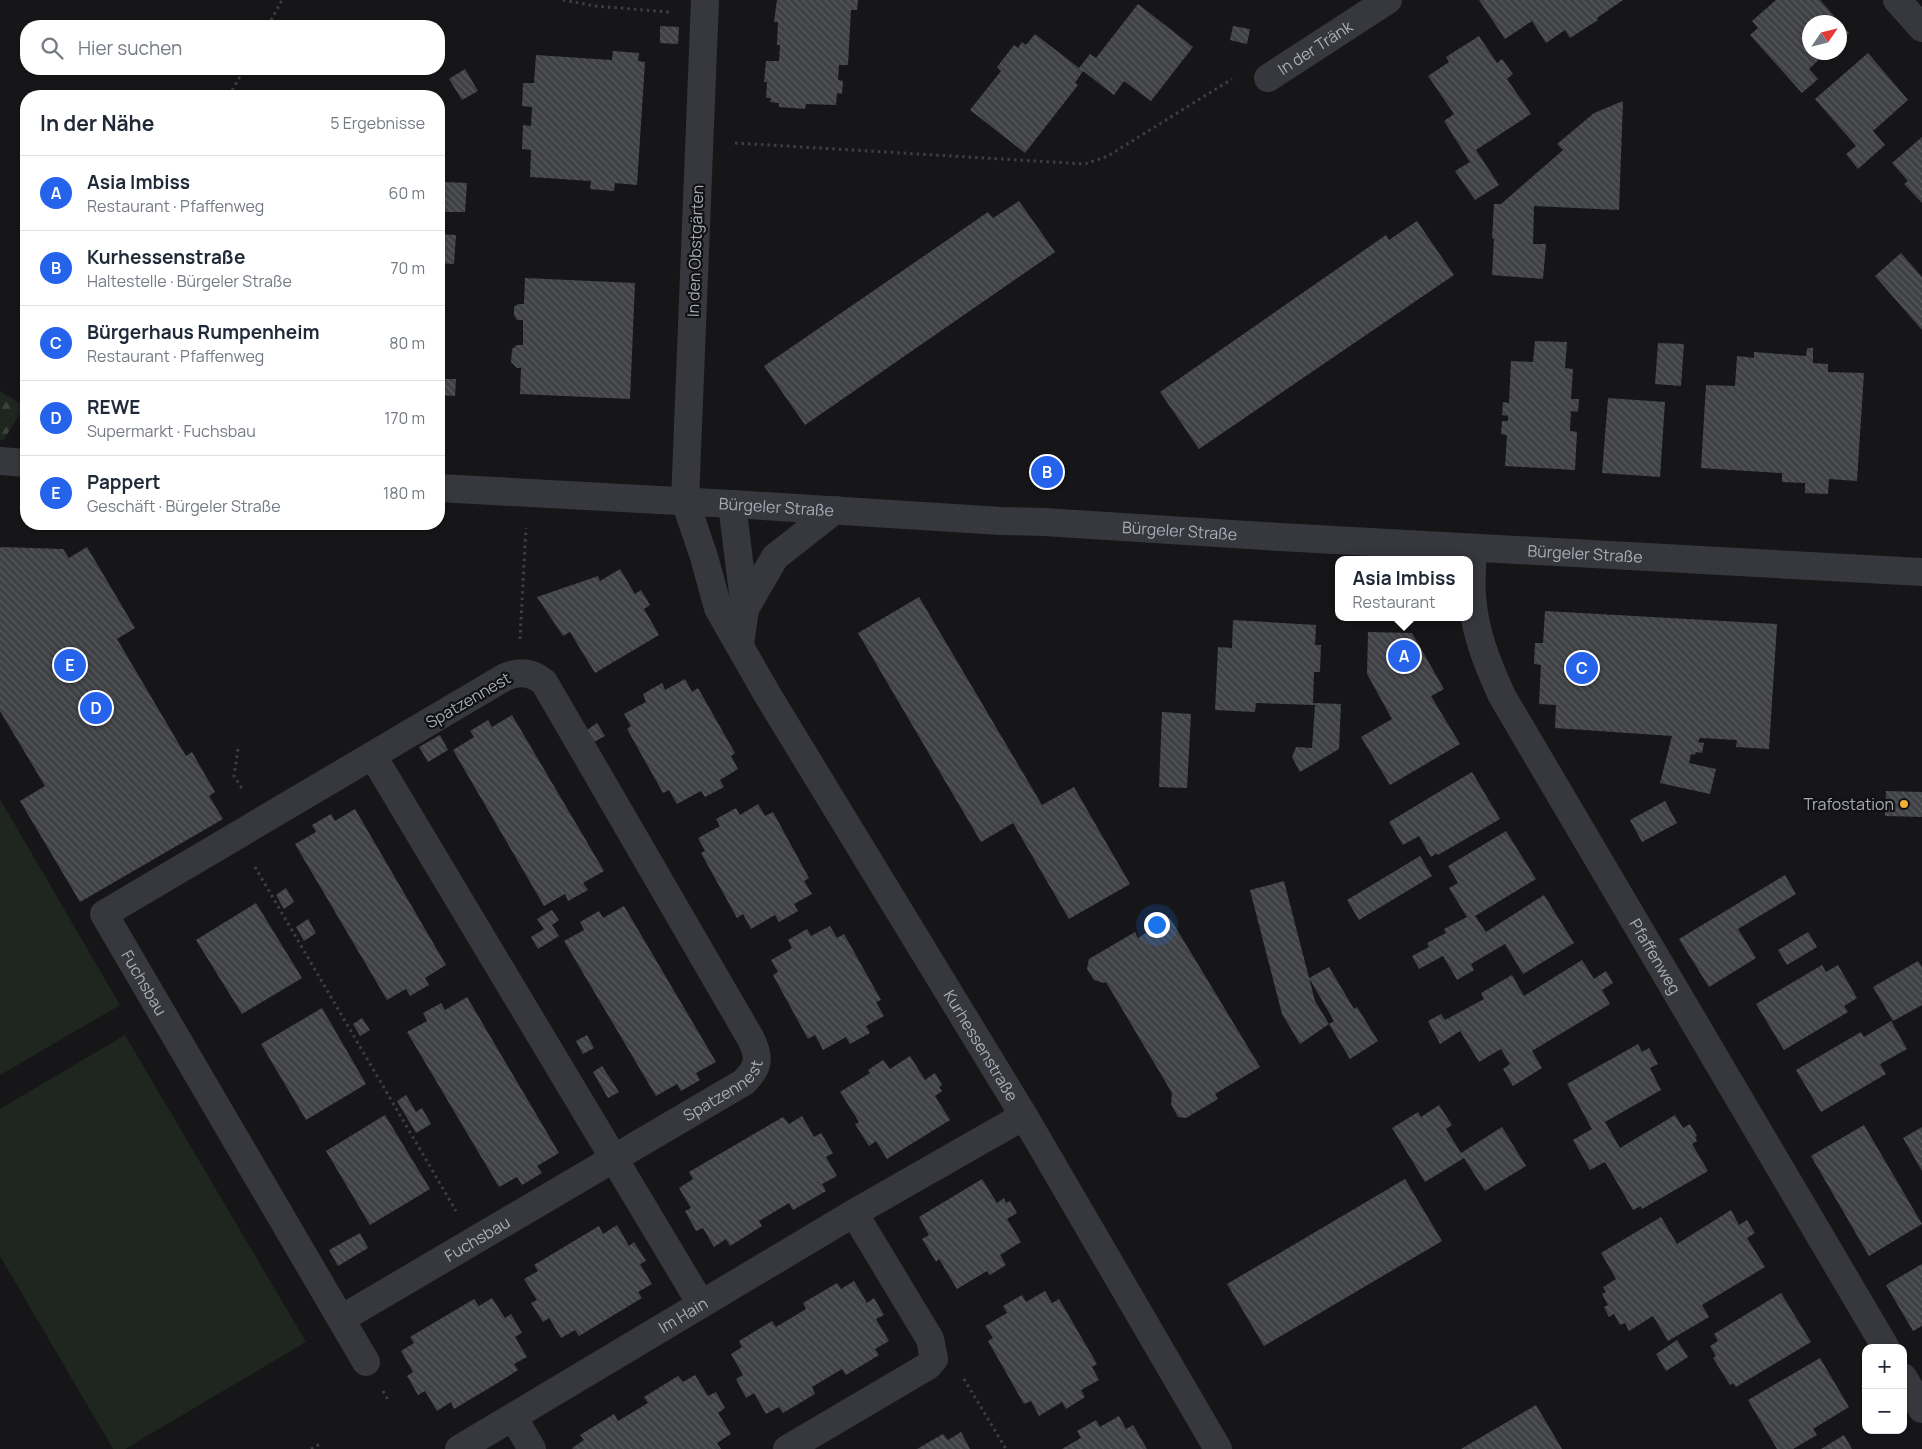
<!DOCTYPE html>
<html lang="de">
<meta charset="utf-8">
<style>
body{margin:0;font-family:Manrope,sans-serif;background:#f2f2f3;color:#1f2937}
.controls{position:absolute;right:15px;bottom:15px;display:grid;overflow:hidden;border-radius:10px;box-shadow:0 1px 4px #0004}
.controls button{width:45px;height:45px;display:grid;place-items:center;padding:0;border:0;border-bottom:1px solid #e0e1e3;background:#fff;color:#1f2937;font:25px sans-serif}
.compass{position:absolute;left:1802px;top:15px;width:45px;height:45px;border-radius:50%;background:#fff;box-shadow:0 1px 4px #0004;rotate:55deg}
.you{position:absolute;left:1156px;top:924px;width:18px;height:18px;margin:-12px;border:4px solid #fff;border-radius:50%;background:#1a73e8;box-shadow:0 0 0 8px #1a73e833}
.badge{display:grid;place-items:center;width:32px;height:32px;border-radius:50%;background:#2563eb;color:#fff;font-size:16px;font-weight:700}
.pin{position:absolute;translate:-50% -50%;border:2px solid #fff;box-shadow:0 1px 5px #0006}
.popup{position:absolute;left:1335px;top:556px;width:138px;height:65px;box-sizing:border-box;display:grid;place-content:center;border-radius:10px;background:#fff;filter:drop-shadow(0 1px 4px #0005);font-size:16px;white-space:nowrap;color:#747a83}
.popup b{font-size:19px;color:#1f2937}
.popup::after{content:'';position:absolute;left:50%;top:100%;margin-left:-10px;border:10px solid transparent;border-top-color:#fff}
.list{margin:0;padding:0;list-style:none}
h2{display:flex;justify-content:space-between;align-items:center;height:65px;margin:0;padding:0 20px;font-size:21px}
h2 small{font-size:16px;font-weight:400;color:#747a83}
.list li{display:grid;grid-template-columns:32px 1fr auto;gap:15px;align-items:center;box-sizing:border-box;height:75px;padding:0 20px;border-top:1px solid #e0e1e3}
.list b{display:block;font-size:19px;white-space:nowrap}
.list p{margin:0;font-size:16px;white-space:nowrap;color:#747a83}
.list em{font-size:16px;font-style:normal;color:#747a83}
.icon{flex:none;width:28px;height:28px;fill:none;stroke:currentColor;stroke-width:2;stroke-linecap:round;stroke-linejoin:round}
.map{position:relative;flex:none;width:1922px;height:1449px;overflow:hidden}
.search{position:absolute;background:#fff;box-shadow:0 1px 4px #0004;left:20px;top:20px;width:425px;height:55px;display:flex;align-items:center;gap:12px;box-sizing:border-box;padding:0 18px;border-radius:20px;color:#747a83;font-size:19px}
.panel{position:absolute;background:#fff;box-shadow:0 1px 4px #0004;left:20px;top:90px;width:425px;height:440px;border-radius:20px}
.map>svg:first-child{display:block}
</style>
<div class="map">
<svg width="1922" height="1449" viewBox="0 0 1922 1449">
<defs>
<pattern id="forest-firs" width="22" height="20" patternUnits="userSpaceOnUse" patternTransform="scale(1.25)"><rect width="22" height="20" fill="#1e261f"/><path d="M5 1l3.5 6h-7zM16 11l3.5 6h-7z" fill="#3c433d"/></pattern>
<pattern id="building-back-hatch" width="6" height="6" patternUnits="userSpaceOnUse" patternTransform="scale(1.25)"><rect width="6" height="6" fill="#404145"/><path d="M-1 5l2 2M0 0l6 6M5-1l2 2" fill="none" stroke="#595a5e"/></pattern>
</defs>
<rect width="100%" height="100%" fill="#161618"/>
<!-- forest -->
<path fill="url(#forest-firs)" d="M0 391 24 406 4 440H0Z"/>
<!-- green -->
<path fill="#1e261f" d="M0 799 120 1005 0 1075Z
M125 1035 306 1342 125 1449H113L0 1256V1109Z"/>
<!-- building -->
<path fill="url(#building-back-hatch)" d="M777 0H858L857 10H851L848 65H839L838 80 843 81 842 94 837 93 836 105 806 104 805 109 779 107V103L770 102 771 98H766L767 82H764L766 61H779L780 45H777L778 22H774Z
M1479 0H1623L1597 18 1598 20 1570 38 1565 30 1546 43 1532 21 1505 39Z
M1776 0H1820L1849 33 1840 42V22H1810V52H1827L1809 69 1818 79 1802 93 1750 35 1758 28 1752 21Z
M1138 4 1193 47 1151 101 1124 81 1114 95 1083 71 1075 83 1078 85 1025 153 970 110 1001 71 997 67 1014 45 1018 48 1022 42 1026 45 1035 34 1079 68 1090 54 1096 58Z
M660 26 679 27 678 44 660 43Z
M1233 26 1250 29 1247 44 1230 40Z
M1479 36 1497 63 1502 59 1513 74 1507 79 1531 114 1476 150 1499 185 1475 200 1455 171 1470 162 1444 121 1454 114 1428 76 1449 62 1446 57Z
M613 51 639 53 638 61 645 62 637 185 615 183 614 191 590 189 591 181 530 177 531 150 522 149 523 125 531 126 532 107 522 106 523 83H534L536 55 612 60Z
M1868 53 1908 100 1873 131 1885 145 1858 169 1846 154 1856 146 1815 99Z
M465 69 478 91 462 100 449 79Z
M1623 101 1619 210 1534 206 1533 244H1546L1543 279 1492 275 1494 239 1492 238 1494 204H1501L1563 150 1557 144 1594 113Z
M1922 137V203L1904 184 1908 181 1892 163Z
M445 182 467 183 465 212H443Z
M1019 201 1055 252 805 425 764 366 988 212 993 218Z
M1417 221 1454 275 1199 449 1160 392 1386 235 1389 240Z
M439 234 456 235 454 264 439 263Z
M1901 253 1922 277V330L1875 276Z
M525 278 635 283 630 399 520 394 521 368H517L511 362 512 349 517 345H523V320H517L514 315V307L518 304H524Z
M1535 341 1567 342 1565 368 1573 369 1571 399H1579L1578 412 1571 411 1570 431 1577 432 1575 470 1505 466 1507 435 1501 434 1502 421H1508V416L1502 415 1503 402 1509 403 1511 361 1533 362Z
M1658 343 1684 344 1681 386 1655 384Z
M1807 348H1813V363L1828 364V372L1864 373 1857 481 1829 479 1828 494 1805 493V483L1782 482V473L1701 468 1706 385 1735 386 1737 356 1754 358V352L1806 356Z
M439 379H456L455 396 439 395Z
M1608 398 1665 402 1660 477 1602 473Z
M2 547 63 549 69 558 87 547 135 628 117 639 186 756 192 752 215 792 209 796 223 819 80 902 20 801 45 786 0 711V548Z
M620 569 635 594 641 590 650 605 644 609 659 635 595 673 570 632 563 636 537 597 598 576 600 581Z
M919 597 1042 805 1074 787 1130 884 1069 919 1013 823 981 842 858 633Z
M1545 611 1777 624 1769 749 1736 747 1737 740 1700 738 1698 742 1704 743 1702 753 1696 752 1695 755 1691 754 1689 763 1716 769 1710 794 1660 783 1672 736 1555 728 1556 705 1539 704 1541 665 1534 664 1535 643H1543Z
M1233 620 1316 625 1315 645H1321L1320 672H1314L1313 703 1341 704 1339 749 1300 772 1292 757 1296 747 1312 748 1315 705 1256 703 1255 712 1215 710 1218 647 1232 648Z
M1368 632 1412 633 1444 689 1431 696 1460 744 1390 785 1361 737 1392 719 1367 674Z
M685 679 692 692 698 688 735 753 731 756 738 769 720 780 724 787 705 797 701 791 677 804 669 790 663 793 627 729 631 726 624 714 646 702 643 694 662 683 665 690Z
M1162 712 1191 714 1187 788 1159 787Z
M512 715 604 871 583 883 588 890 568 901 565 894 544 906 453 750 474 737 470 731 488 720 492 727Z
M597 723 605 736 594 742 587 730Z
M440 735 448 750 428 762 419 747Z
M1472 772 1500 819 1438 855 1437 853 1431 857 1419 836 1403 845 1389 822Z
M1886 791 1922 792V817L1885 816Z
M1665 801 1677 823 1642 842 1630 820Z
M758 804 765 816 773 812 809 878 804 881 812 894 794 904 798 911 779 922 775 915 751 929 743 914 737 918 701 853 705 851 698 838 720 826 716 819 736 808 740 815Z
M355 809 446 965 425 978 429 985 410 996 406 989 387 1000 295 844 316 832 312 825 331 814 335 821Z
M1506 831 1536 879 1475 916 1486 932 1544 895 1574 943 1523 974 1505 944 1471 964 1474 970 1457 980 1443 956 1419 969 1412 956 1429 947 1427 943 1446 933 1444 929 1467 917 1449 888 1458 883 1448 866Z
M1420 856 1432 876 1359 920 1347 900Z
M1785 875 1796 894 1738 929 1756 958 1709 987 1679 939Z
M1284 881 1315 1001 1329 1024 1300 1044 1282 1014 1250 890Z
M286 888 294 902 284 909 276 895Z
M256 903 302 978 242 1014 196 940Z
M624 906 716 1062 696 1073 700 1080 681 1091 677 1084 656 1096 564 941 584 930 580 922 599 911 603 918Z
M552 910 559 920 552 925 559 936 538 949 531 937 544 929 537 919Z
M1170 918 1260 1067 1215 1094 1218 1099 1186 1118 1178 1117 1171 1104 1172 1093 1106 982 1104 983 1094 980 1087 969 1089 959 1135 932 1138 938Z
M308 919 316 933 304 941 296 927Z
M830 926 837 938 844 934 881 1000 876 1002 884 1016 866 1026 870 1033 850 1044 846 1037 823 1050 815 1035 808 1039 773 975 778 972 771 960 792 948 788 940 807 929 811 936Z
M1808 932 1817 947 1787 965 1778 950Z
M1582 960 1594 979 1606 971 1613 983 1602 990 1610 1004 1532 1051 1542 1068 1513 1086 1503 1069 1510 1064 1501 1049 1479 1062 1460 1031 1440 1044 1428 1021 1441 1014 1445 1020 1484 999 1481 993 1512 975 1524 996Z
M1918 961 1922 967V1005L1893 1021 1873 987Z
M1822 965 1826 972 1838 965 1857 998 1844 1006 1848 1012 1784 1050 1756 1004Z
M1329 967 1354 1009 1357 1007 1378 1041 1350 1059 1329 1024 1334 1021 1309 978Z
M467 997 559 1153 537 1166 542 1173 522 1185 517 1177 499 1187 407 1032 427 1021 423 1013 441 1003 445 1010Z
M322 1008 366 1084 306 1120 261 1044Z
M362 1018 370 1030 360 1036 353 1024Z
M1891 1021 1907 1049 1880 1064 1886 1074 1821 1112 1796 1070 1861 1032 1864 1037Z
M587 1035 594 1048 583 1054 576 1041Z
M1638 1044 1642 1052 1649 1048 1658 1064 1650 1068 1661 1090 1605 1122 1620 1148 1675 1115 1683 1128 1690 1124 1697 1136 1695 1137 1697 1141 1692 1144 1708 1171 1642 1209 1641 1206 1633 1210 1605 1162 1590 1170 1573 1140 1592 1129 1567 1084Z
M910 1056 925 1080 935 1073 942 1085 939 1087 942 1091 935 1096 950 1120 887 1159 876 1141 869 1146 855 1124 859 1122 840 1092 870 1073 868 1070 883 1060 890 1069Z
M602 1066 619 1092 608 1098 593 1072Z
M406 1095 416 1112 422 1108 431 1124 416 1133 397 1101Z
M1439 1105 1452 1125 1446 1129 1461 1153 1502 1127 1526 1166 1485 1191 1464 1158 1425 1182 1392 1128 1418 1112 1421 1117Z
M385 1115 430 1189 370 1225 326 1151Z
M802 1116 814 1137 821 1133 833 1153 826 1157 837 1176 822 1184 826 1191 793 1210 789 1203 759 1221 762 1226 730 1246 726 1239 714 1247 703 1228 696 1231 685 1211 691 1208 679 1188 693 1179 689 1172 783 1117 789 1124Z
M1864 1125 1922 1224 1869 1256 1811 1156Z
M1922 1127V1171L1903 1138Z
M982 1179 997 1203 1004 1198 1006 1203 1010 1201 1017 1213 1007 1219 1021 1242 1000 1255 1006 1265 990 1275 987 1271 957 1289 939 1259 936 1262 922 1239 929 1235 919 1217Z
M1405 1179 1442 1241 1264 1346 1227 1284Z
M1731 1210 1739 1225 1747 1220 1755 1233 1747 1238 1765 1267 1702 1305 1709 1317 1668 1341 1653 1316 1629 1331 1625 1323 1620 1325 1614 1314 1609 1317 1604 1307 1608 1305 1602 1294 1606 1292 1603 1287 1616 1279 1601 1253 1661 1217 1677 1244Z
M617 1225 629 1246 634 1242 646 1261 640 1264 652 1284 638 1292 642 1298 594 1327 579 1336 575 1330 561 1338 549 1318 543 1322 531 1303 537 1300 524 1279 538 1271 534 1265 599 1226 603 1234Z
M360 1233 368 1248 338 1266 329 1250Z
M1922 1264V1326L1913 1331 1886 1285Z
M854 1281 867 1303 874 1298 884 1315 876 1319 889 1341 875 1349 879 1355 846 1375 842 1369 812 1387 815 1394 783 1413 779 1407 766 1414 754 1393 746 1398 736 1379 743 1375 731 1354 742 1347 739 1341 772 1321 776 1327 806 1309 803 1303 837 1283 841 1289Z
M1045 1291 1052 1303 1059 1299 1097 1364 1092 1367 1099 1380 1081 1390 1085 1397 1066 1409 1062 1402 1039 1416 1031 1401 1024 1404 988 1341 993 1338 985 1326 1007 1313 1003 1306 1022 1295 1026 1302Z
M1781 1293 1811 1342 1736 1387 1733 1383 1730 1385 1713 1358 1716 1356 1710 1346 1718 1341 1714 1334Z
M492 1298 505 1318 511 1314 522 1333 515 1337 527 1357 514 1364 518 1370 501 1381 454 1409 451 1402 437 1411 425 1391 418 1395 407 1376 413 1372 401 1351 414 1343 410 1337 474 1299 479 1306Z
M1677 1340 1688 1357 1666 1371 1656 1354Z
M1820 1358 1849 1407 1813 1429 1817 1435 1793 1449H1777L1748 1400Z
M695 1375 708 1396 716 1392 725 1408 718 1413 731 1434 717 1443 721 1449H573L572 1448 584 1440 580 1435 614 1414 618 1421 648 1403 644 1397 678 1376 683 1382Z
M1536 1405 1562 1449H1461Z
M1119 1416 1126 1429 1133 1425 1147 1449H1062L1081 1438 1077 1431 1096 1420 1100 1427Z
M961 1432 970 1449H917L943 1434 948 1440Z
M1844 1435 1852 1449H1821Z"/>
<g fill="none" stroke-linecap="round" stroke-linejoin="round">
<!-- path -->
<path stroke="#3d3f44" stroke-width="3" stroke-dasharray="2.5 4" stroke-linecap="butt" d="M563 0 595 6 669 12
M268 26 282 0
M229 96 244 69
M735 143 1085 164 1108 156 1232 79
M520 639 526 528
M238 749 234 776 243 790
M255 867 456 1211
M964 1379 1006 1449
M383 1391 388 1400
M311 1449 320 1444"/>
<!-- minor -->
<g stroke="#37383d" stroke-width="28">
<path id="s1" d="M705 0 685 501 704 557 718 608 767 694 1024 1116 1218 1449"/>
<path d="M1897 0 1922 28"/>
<path id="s2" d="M1268 78 1388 0"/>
<path d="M732 504 745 609 740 644"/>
<path id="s3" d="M1473 548C1472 564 1471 580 1472 595 1474 631 1487 663 1502 696L1886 1348"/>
<path d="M745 609 775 557 835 510"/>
<path d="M373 756 701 1304"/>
<path id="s4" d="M341 1319 744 1082C759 1067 760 1058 751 1039L544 682C531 672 520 671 505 677L104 914 366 1362"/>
<path d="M1903 1377 1922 1409"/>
<path d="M513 1417 532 1449"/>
<path id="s5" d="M459 1449 854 1213 1024 1116"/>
<path d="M787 1449 928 1366 934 1359 930 1339 854 1213"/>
</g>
<!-- tertiary -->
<g stroke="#37383d" stroke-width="28">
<path d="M0 461 26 463"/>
<path id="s6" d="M439 488 732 504 1001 521 1044 522 1280 537 1922 572"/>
</g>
</g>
<!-- markers -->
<circle fill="#f2b134" stroke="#111113" stroke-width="2" cx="1904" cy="804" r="5"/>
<g text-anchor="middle" stroke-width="4.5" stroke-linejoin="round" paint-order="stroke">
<!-- street labels -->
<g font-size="16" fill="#a8adb8" stroke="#111113">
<text dy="6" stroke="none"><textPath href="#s2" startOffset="56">In der Tränk</textPath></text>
<text transform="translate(695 251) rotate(-88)" y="6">In den Obstgärten</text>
<text dy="6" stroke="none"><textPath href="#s6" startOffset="338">Bürgeler Straße</textPath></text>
<text dy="6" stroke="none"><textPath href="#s6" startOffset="742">Bürgeler Straße</textPath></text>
<text dy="6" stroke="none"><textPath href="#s6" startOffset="1148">Bürgeler Straße</textPath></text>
<text transform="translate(468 700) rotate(-30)" y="6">Spatzennest</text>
<text dy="6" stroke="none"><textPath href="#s3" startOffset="455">Pfaffenweg</textPath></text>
<text dy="6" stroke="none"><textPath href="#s4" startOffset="1515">Fuchsbau</textPath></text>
<text dy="6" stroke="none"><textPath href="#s1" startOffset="1124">Kurhessenstraße</textPath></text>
<text dy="6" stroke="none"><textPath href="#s4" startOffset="446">Spatzennest</textPath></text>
<text dy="6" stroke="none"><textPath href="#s4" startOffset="158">Fuchsbau</textPath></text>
<text dy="6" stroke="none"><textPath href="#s5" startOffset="261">Im Hain</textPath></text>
</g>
<!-- poi labels -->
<g font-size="16" fill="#a8adb8" stroke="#111113" text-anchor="end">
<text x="1894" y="810">Trafostation</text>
</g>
</g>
</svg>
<div class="controls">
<button>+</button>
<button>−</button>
</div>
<svg class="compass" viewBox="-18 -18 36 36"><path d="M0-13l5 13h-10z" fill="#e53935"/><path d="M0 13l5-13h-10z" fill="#747a83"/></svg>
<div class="you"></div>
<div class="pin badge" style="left:1404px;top:656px">A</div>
<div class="popup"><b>Asia Imbiss</b>Restaurant</div>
<div class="pin badge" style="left:1047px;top:472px">B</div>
<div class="pin badge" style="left:1582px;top:668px">C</div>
<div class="pin badge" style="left:96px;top:708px">D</div>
<div class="pin badge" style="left:70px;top:665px">E</div>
<div class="search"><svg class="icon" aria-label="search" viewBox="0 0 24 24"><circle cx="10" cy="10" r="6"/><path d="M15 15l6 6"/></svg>Hier suchen</div>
<section class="panel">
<h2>In der Nähe<small>5 Ergebnisse</small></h2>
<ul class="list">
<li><span class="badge">A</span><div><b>Asia Imbiss</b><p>Restaurant · Pfaffenweg</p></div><em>60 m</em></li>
<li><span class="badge">B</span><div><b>Kurhessenstraße</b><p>Haltestelle · Bürgeler Straße</p></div><em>70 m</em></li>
<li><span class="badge">C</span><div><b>Bürgerhaus Rumpenheim</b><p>Restaurant · Pfaffenweg</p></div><em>80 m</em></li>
<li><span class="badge">D</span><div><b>REWE</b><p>Supermarkt · Fuchsbau</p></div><em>170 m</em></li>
<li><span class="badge">E</span><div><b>Pappert</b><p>Geschäft · Bürgeler Straße</p></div><em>180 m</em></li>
</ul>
</section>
</div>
